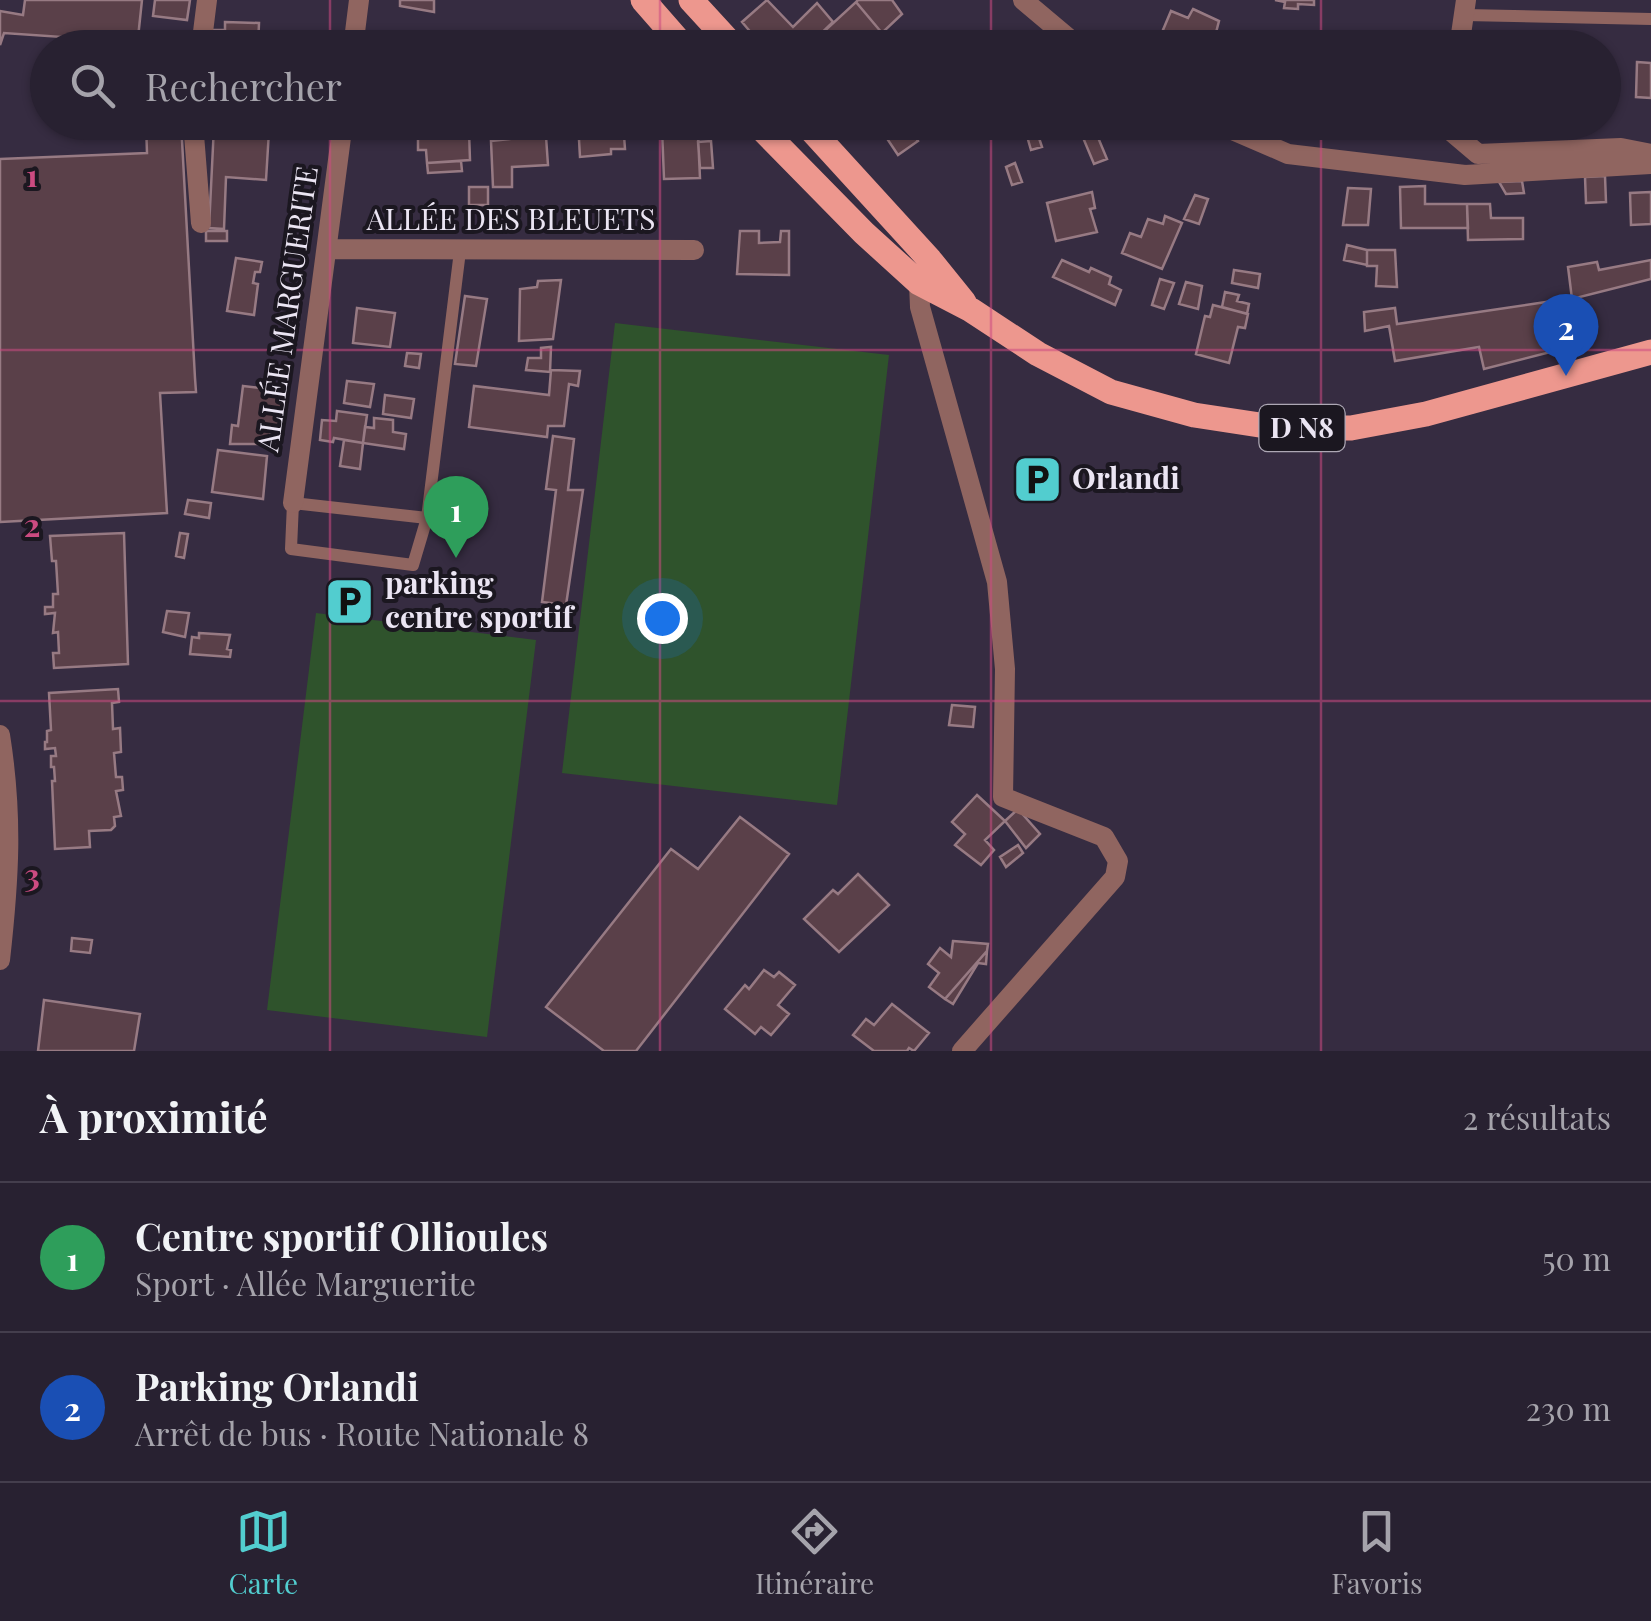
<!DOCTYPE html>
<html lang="fr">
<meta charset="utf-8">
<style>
body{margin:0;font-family:"Playfair Display",serif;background:#302939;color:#f1f3f6}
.you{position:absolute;left:662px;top:618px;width:35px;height:35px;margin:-25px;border:8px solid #fff;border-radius:50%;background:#1a73e8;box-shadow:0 0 0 15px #1a73e833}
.badge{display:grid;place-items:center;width:65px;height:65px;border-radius:50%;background:#52cdcf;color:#fff;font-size:32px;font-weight:700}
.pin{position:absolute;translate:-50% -82px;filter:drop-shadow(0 2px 5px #0008)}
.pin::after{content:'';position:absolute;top:52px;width:35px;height:30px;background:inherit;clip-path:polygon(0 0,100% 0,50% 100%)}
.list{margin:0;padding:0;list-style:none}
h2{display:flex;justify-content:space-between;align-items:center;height:130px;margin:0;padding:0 40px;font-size:42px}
h2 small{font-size:32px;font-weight:400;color:#a5a3ab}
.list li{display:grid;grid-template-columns:65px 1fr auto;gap:30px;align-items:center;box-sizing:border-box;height:150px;padding:0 40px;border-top:2px solid #443e4d}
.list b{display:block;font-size:38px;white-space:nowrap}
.list p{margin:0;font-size:32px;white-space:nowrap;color:#a5a3ab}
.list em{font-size:32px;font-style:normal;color:#a5a3ab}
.icon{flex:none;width:55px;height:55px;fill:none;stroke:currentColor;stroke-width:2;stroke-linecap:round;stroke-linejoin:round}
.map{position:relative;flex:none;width:1651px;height:1051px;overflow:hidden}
.search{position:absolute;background:#282131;box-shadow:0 2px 8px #0004;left:30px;right:30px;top:30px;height:110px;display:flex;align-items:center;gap:25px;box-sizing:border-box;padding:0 35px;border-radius:55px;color:#a5a3ab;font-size:38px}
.sheet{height:430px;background:#282131}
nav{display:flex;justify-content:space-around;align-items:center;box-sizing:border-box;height:140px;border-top:2px solid #443e4d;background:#282131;font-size:28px;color:#a5a3ab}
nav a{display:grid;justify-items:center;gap:5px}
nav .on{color:#52cdcf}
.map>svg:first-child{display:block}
</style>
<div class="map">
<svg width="1651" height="1051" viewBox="0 0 1651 1051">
<rect width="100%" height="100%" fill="#362c41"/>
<!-- green -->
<path fill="#2f532c" d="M615 323 889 355 837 805 562 773Z
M316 613 536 640 487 1037 267 1010Z"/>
<!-- building -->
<path fill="#5a4049" stroke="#977a83" stroke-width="2.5" d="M25 0H142L138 38 91 35V39L4 33 0 45V11L23 15Z
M155 0H190L187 20 153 16Z
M400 0H434V12L400 6Z
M767 0 793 27 817 3 833 22 806 48H764L742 22Z
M858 0H892L902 14 882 33 856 2Z
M1275 0H1314V5L1298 4V9L1284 8 1285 2Z
M856 2 882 33 875 39 873 48H806Z
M1193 9 1219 21 1212 48H1180L1183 40 1163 30 1171 11 1188 18Z
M225 22 259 23 258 48H204L207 30H225Z
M1163 30 1183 40 1180 48 1160 39Z
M1637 62 1651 63V98L1636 97Z
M146 122H181L195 378 196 392 160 393 167 513 0 522V159L147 153Z
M509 122H545L548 165 512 167V187H493L491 141 510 139Z
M578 122H623L625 149H611V154L580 157Z
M881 122H905L918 141 898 155 878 125Z
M1383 122H1412L1410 134 1383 130Z
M1092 123 1107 159 1094 164 1079 128Z
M214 126 269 131 266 180 226 177 224 229 209 228Z
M1035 126 1042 147 1031 150 1025 129Z
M680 127 681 136 698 135 700 178 664 179 662 129Z
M469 131 470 160 427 163 426 150H418V138H426L425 134Z
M711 141 713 168H700L698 142Z
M461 161 462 171 428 173 427 163Z
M1015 163 1022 182 1012 185 1006 167Z
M1605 176 1606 202 1586 203 1585 177Z
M1522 181 1524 193 1506 194 1499 182Z
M1425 186V204H1467L1468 228H1401L1400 187Z
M469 187H488V205H469Z
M1348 188 1371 189 1368 225H1343Z
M1092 192 1095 208 1090 209 1097 232 1056 241 1047 203Z
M1651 192V224L1631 225 1630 193Z
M1195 195 1208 199 1199 224 1184 219Z
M1467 204H1490L1491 218H1523V239L1468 240Z
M1165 216 1182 223 1162 269 1122 253 1130 233 1141 237 1148 219 1163 224Z
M206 231H227V241H206Z
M740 231H759V243L780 242 781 231H789V275L737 274Z
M1347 245 1367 250V265L1344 260Z
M1367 250H1395L1397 287 1376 286 1377 266H1367Z
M236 258 262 262 260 272H255L253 283 258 284 254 315 227 311Z
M1062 260 1089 272 1091 268 1111 277 1109 284 1121 290 1115 305 1053 277Z
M1651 260V279L1572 299 1568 267 1597 262 1599 270Z
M1234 270 1260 274 1258 288 1232 283Z
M1160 279 1174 283 1164 309 1152 305Z
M561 280 553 339 519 341 520 289 537 287 538 281Z
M1186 282 1202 286 1198 309 1179 304Z
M1225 292 1239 295 1237 301 1249 304 1247 314 1222 307Z
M465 296 487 299 476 366 455 364Z
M1553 301 1562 349 1484 369 1479 347 1395 361 1389 326 1365 331 1364 312 1395 308 1397 324Z
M1213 305 1248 314 1245 328 1238 327 1229 363 1196 354 1205 316 1210 317Z
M357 308 395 313 390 347 353 343Z
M551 347 550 372 526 370 528 358H541V348Z
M407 353 421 354 419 368 405 366Z
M551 370 580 371 578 386 569 384 564 426H548L547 437 469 427 474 386 549 395Z
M347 381 374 384 370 407 344 403Z
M243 386 287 391 282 427 271 426 269 444H230L232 425 238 426Z
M385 395 414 399 411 418 383 414Z
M337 411 367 415 363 443 334 438 333 442 320 440 322 420 336 421Z
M374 418 393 420V432L406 434 404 449 363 443 365 427 374 428Z
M553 436 574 439 568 490H583L566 605 542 602 556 490 546 489Z
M344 440 363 443 360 469 340 466Z
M218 450 267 456 263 499 212 492Z
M188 500 211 503 209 518 185 514Z
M124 533 128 664 54 668 53 653H59L58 632 53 633 55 613 45 614V607H53V594H58L56 561H52L50 536Z
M180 533 188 534 184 558 176 556Z
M167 611 189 613 185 637 163 632Z
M199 633 230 635 227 649 231 650 230 657 190 654 192 637 199 638Z
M118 689 119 702 112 703 113 729 120 728 121 752 114 753 116 777H122L123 790 116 791 121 816 114 817 115 826 111 830 89 831 90 847 55 849 52 781H55L54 767H51V756H56L55 748 45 749V742H47V731L51 730 49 693Z
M952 705 975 707 973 727 949 725Z
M977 795 1005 821 985 840 994 850 981 865 955 845 965 834 952 822Z
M1018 809 1040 834 1026 848 1005 821Z
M740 817 789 854 636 1051H604L546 1007 671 849 698 869Z
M1018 845 1023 853 1006 867 1000 857Z
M858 874 889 905 839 952 804 919 833 890 838 894Z
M72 938 92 940 90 953 71 951Z
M953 941 988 944 987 951 945 999 929 987 939 973 928 964 940 948 951 957Z
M987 951 986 964 978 963 953 1004 945 999Z
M764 970 774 977 779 972 795 985 778 1005 789 1014 771 1035 761 1027 755 1034 725 1009 745 985 749 989Z
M44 1000 140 1014 134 1051H38Z
M892 1004 929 1033 914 1051 909 1048 907 1051H874L853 1035 866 1019 874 1025Z"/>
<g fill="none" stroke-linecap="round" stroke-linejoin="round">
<!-- service -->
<path stroke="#906560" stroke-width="12" d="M1465 15 1651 19
M427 518 293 503 291 549 413 565 427 518 460 251"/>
<!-- minor -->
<path stroke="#906560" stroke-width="20" d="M1023 0 1080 48
M201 48 207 0
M353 48 359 0
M1459 48 1466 0
M193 122 201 223
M1214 122 1288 154 1465 175 1651 164
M1446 122 1445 126 1478 154 1621 148 1651 154
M327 249 694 250
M919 283 920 307 997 582 1005 669 1003 797 1104 837 1118 861 1115 877 962 1051
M293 503 343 122
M0 735C13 817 9 879 0 960"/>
<!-- primary -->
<path stroke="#ed978e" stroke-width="25" d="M643 0 685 48
M691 0 735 48
M755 122 864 233 919 283 971 310 1038 354 1111 392 1194 415 1280 428H1351L1426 414 1651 352
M804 122 930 260 964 302"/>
</g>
<!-- grid -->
<path fill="none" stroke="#cc4b81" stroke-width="2.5" stroke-opacity="0.55" d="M330 0V48M660 0V48M991 0V48M1321 0V48M330 122V1051M660 122V1051M991 122V1051M1321 122V1051M0 350H1651M0 701H1651"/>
<!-- icons -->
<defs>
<symbol id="parking-square" viewBox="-11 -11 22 22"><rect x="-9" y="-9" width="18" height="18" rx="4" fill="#52cdcf" stroke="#1b1720"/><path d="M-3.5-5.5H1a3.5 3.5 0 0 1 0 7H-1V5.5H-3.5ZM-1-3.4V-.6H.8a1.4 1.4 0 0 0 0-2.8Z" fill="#111"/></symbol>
</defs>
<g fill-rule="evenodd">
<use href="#parking-square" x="1010" y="452" width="55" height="55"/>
<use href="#parking-square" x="322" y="574" width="55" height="55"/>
</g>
<g text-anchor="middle" stroke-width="8" stroke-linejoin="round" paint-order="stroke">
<!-- shield labels -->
<rect fill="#1b1720" stroke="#ada7b4" stroke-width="2.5" x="1259.5" y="405" width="85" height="46" rx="8"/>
<g font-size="28" font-weight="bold" fill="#ebe5f3">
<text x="1302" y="438">D N8</text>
</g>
<!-- street labels -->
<g font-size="30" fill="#ebe5f3" stroke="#1b1720">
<text x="511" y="230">ALLÉE DES BLEUETS</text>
<text transform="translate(288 309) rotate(-82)" y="10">ALLÉE MARGUERITE</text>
</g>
<!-- poi labels -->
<g font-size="30" font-weight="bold" fill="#ebe5f3" stroke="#1b1720" text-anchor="start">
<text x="1072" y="489">Orlandi</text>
<text x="385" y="594">parking<tspan x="385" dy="34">centre sportif</tspan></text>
</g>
</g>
<g font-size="32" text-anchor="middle" font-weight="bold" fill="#cc4b81" stroke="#1b1720" stroke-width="8" stroke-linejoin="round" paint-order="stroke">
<text x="32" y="187">1</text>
<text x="32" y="537">2</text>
<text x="32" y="887">3</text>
</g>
</svg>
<div class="you"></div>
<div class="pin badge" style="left:456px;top:558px;background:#2e9e5b">1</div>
<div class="pin badge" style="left:1566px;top:376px;background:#1a4fb4">2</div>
<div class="search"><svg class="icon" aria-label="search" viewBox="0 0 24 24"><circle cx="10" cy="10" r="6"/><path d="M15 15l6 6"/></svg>Rechercher</div>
</div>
<section class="sheet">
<h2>À proximité<small>2 résultats</small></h2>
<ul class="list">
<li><span class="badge" style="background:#2e9e5b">1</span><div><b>Centre sportif Ollioules</b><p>Sport · Allée Marguerite</p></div><em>50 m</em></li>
<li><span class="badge" style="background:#1a4fb4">2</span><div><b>Parking Orlandi</b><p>Arrêt de bus · Route Nationale 8</p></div><em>230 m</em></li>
</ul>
</section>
<nav>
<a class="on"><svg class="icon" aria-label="map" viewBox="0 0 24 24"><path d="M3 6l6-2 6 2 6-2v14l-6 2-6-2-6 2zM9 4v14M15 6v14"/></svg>Carte</a>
<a><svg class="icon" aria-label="directions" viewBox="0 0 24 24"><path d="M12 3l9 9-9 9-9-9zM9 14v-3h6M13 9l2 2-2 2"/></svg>Itinéraire</a>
<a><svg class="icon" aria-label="saved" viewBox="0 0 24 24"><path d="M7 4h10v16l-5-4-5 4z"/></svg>Favoris</a>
</nav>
